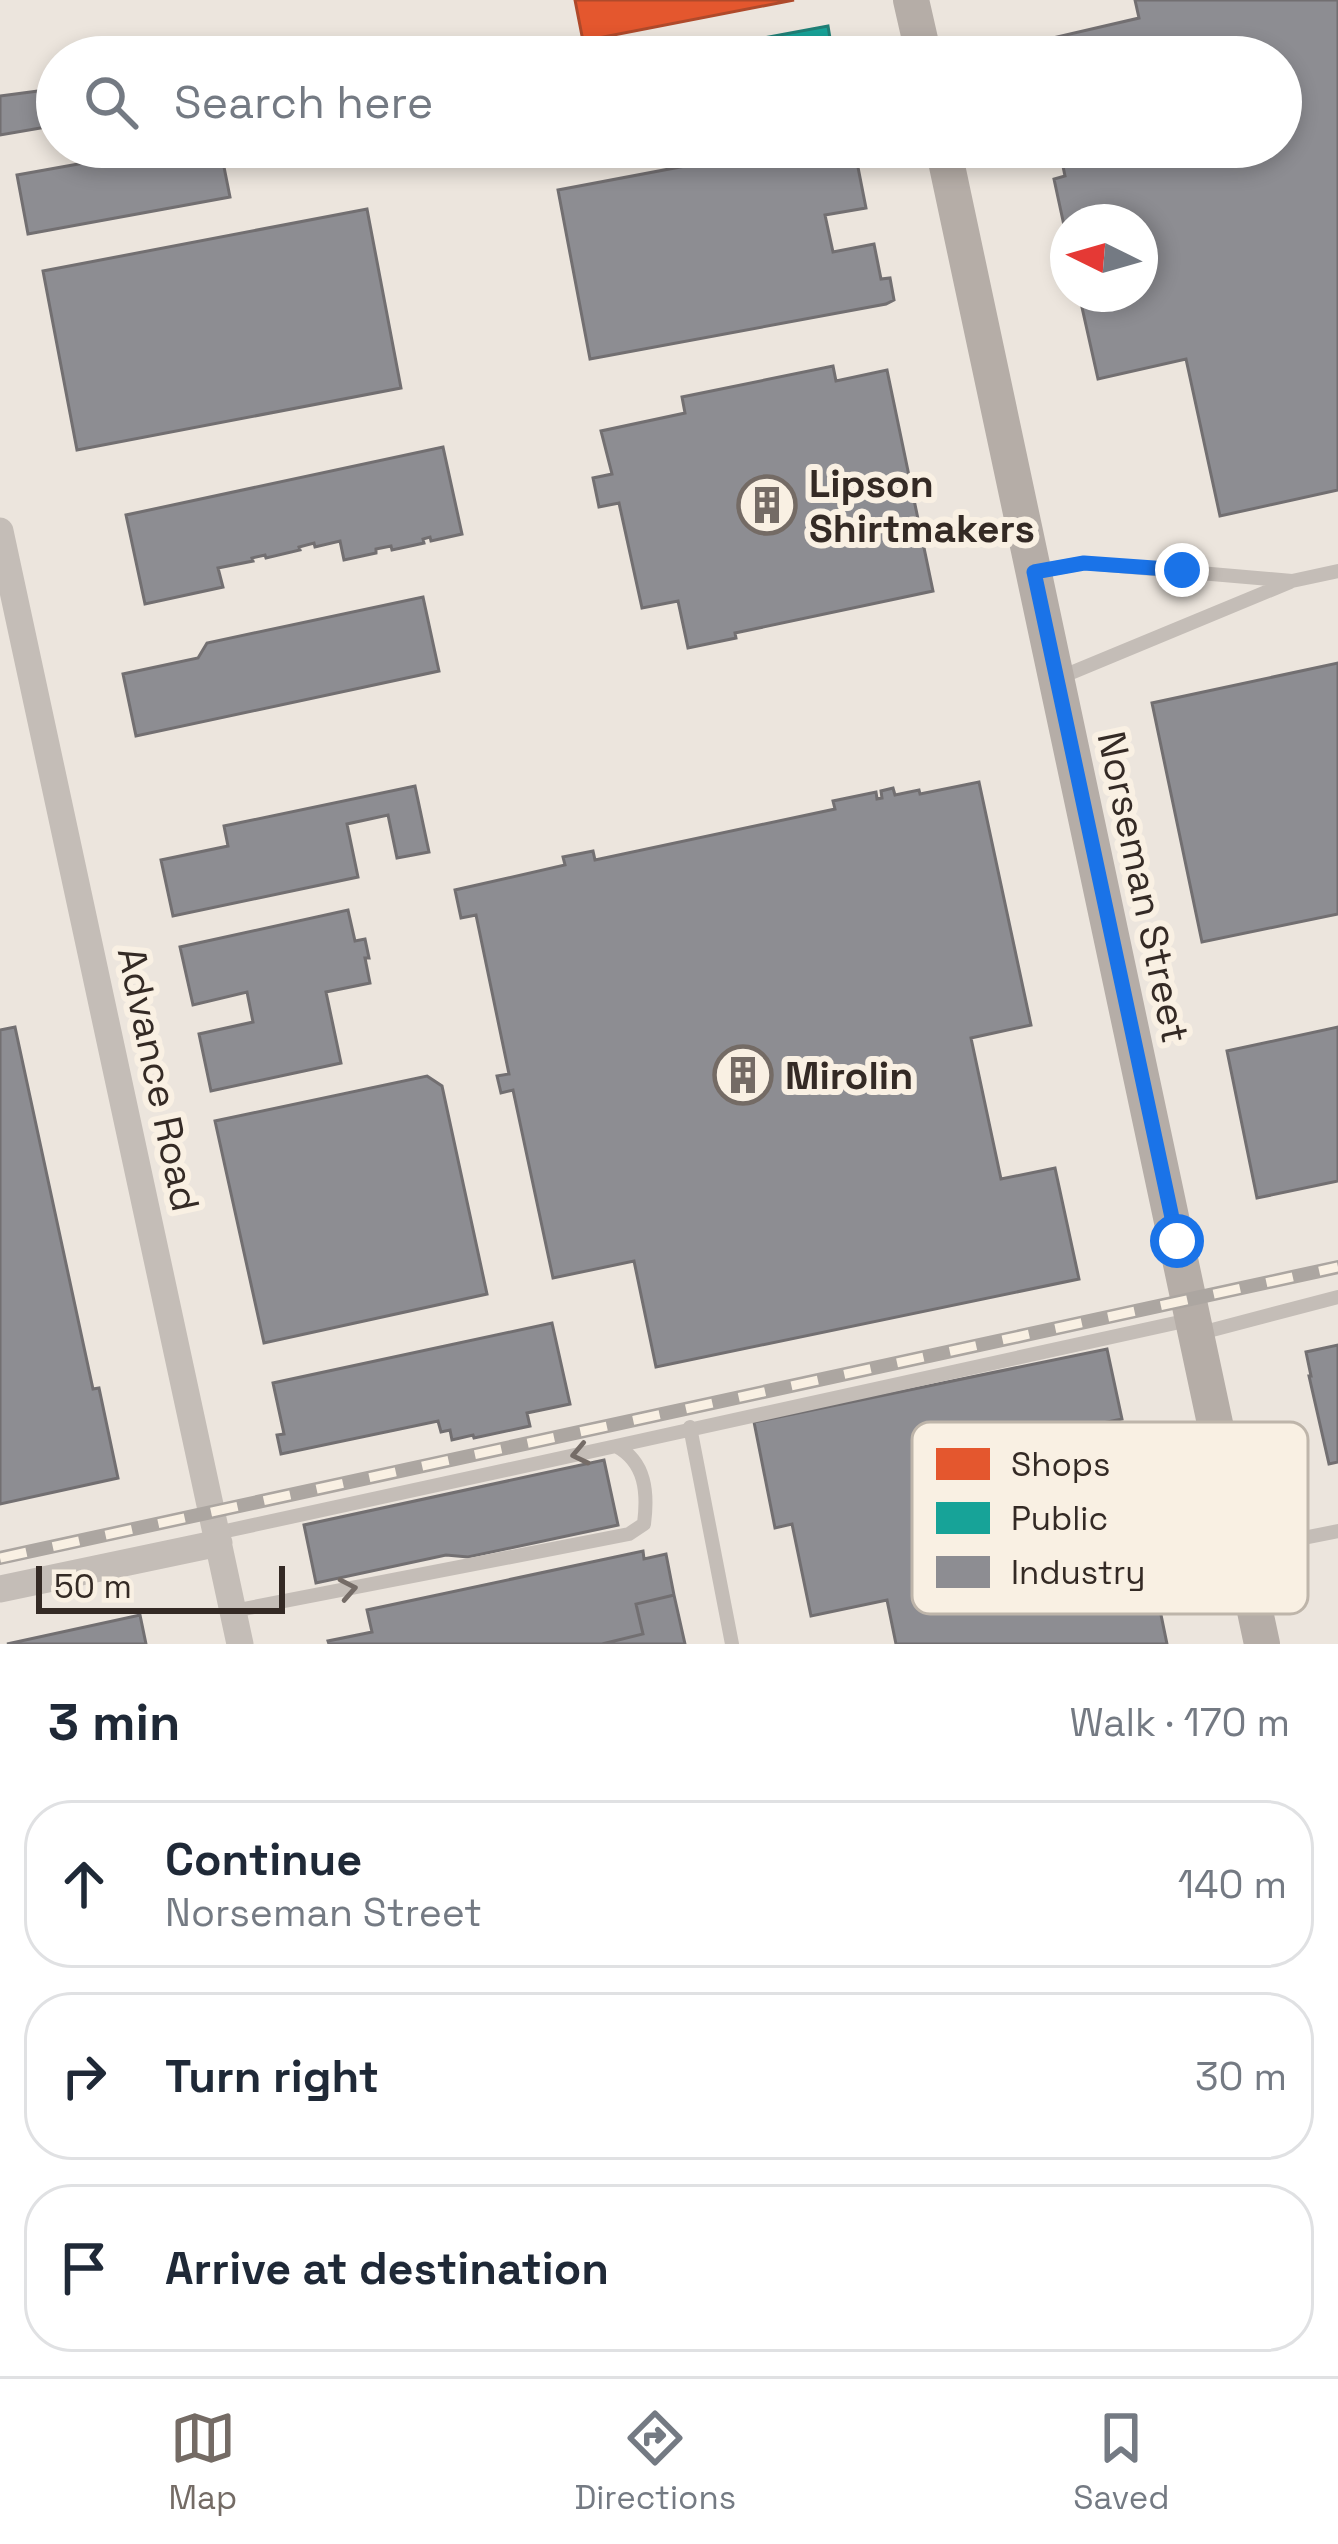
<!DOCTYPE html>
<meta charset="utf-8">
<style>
body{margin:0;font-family:"Space Grotesk",sans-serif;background:#f2f2f3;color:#1f2937}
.compass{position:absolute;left:1050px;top:204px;width:108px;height:108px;border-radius:50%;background:#fff;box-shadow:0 6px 18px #0003;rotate:275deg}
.scale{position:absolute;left:36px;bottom:30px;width:249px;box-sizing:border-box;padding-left:12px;border:6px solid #342a25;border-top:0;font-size:33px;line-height:42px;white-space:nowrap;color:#342a25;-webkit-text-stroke:9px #f9f0e3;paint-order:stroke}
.stop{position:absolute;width:36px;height:36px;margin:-27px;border:9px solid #1a73e8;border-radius:50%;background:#fff}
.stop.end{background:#1a73e8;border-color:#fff;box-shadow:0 3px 12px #0008}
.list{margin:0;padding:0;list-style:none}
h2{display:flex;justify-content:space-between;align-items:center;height:156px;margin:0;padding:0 48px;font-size:51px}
h2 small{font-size:39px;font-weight:400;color:#747a83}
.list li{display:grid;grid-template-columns:78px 1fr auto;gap:36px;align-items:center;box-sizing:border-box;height:168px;margin:0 24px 24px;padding:0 24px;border:3px solid #e0e1e3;border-radius:48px}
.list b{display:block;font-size:45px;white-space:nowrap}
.list p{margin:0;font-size:39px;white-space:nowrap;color:#747a83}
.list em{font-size:39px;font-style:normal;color:#747a83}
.icon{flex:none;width:66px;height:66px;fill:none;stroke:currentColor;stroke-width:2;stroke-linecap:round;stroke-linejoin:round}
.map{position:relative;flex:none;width:1338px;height:1644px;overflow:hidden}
.search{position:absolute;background:#fff;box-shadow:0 6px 18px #0003;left:36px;right:36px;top:36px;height:132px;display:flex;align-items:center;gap:30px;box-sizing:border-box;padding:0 42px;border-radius:66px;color:#747a83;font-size:45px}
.sheet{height:732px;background:#fff}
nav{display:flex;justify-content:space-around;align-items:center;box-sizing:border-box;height:168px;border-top:3px solid #e0e1e3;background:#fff;font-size:33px;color:#747a83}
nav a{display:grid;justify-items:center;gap:6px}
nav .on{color:#746b65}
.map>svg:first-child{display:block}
</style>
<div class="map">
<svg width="1338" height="1644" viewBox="0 0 1338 1644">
<rect width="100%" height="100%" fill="#ece5dd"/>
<!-- shops -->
<path fill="#e4572e" stroke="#af4a2b" stroke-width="3" d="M575 0H794L583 41Z"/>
<!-- public -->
<path fill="#17a398" stroke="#207f76" stroke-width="3" d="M828 26 833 57H661Z"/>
<!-- industry -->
<path fill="#8d8d92" stroke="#726f71" stroke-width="3" d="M1135 0H1338V490L1220 516 1186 359 1098 379 1079 294H1140V222H1068V244L1054 179 1065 176 1059 147H1281V57H1039L1035 42 1139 18Z
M46 90 52 126 0 135V96Z
M173 147H220L230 197 28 234 17 175Z
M786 147H854L866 208 825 215 833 252 874 244 881 279 890 278 894 300 886 304 590 359 558 190Z
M367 209 401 388 77 450 43 271Z
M833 366 836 381 887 370 933 591 735 633 736 638 688 648 678 601 642 608 619 503 599 507 593 478 612 474 601 431 685 413 682 397Z
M443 447 462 534 431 541 430 537 423 539 424 543 392 550 391 546 376 549V553L344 560 340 541 315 547 314 543 299 547 300 550 266 558 265 555 252 558 253 561 218 568 223 587 145 604 126 515Z
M423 597 439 671 136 736 123 674 198 658 207 643Z
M1338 663V914L1202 942 1152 703Z
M979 782 1031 1025 971 1038 1001 1179 1055 1168 1079 1279 656 1367 634 1261 553 1278 513 1090 501 1093 497 1076 509 1074 476 915 461 918 455 890 565 865 563 857 593 851 595 860 835 809 833 801 876 792 877 799 882 798 881 791 893 788 895 795 919 790 920 794Z
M415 786 429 852 397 858 388 815 347 824 358 877 173 916 161 860 228 846 224 826Z
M348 910 355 941 365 939 369 958H365L370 983 326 992 341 1063 211 1091 199 1034 253 1022 247 992 193 1005 180 947Z
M15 1027 93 1389 99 1388 118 1478 0 1504V1030Z
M1338 1027V1181L1257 1198 1227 1051Z
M427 1076 442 1086 487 1294 264 1343 215 1121Z
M552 1323 570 1404 527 1413 530 1426 474 1438 473 1435 452 1440 450 1430 441 1432 438 1421 281 1454 277 1435 284 1434 273 1383Z
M1338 1345V1462L1329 1464 1309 1376H1311L1306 1352Z
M1107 1349 1122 1419 1074 1429 1081 1464 1128 1454 1167 1644H896L887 1600 811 1616 792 1524 775 1528 754 1422Z
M604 1460 618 1525 468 1557 446 1555 316 1583 304 1525Z
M643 1551 644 1559 666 1554 674 1595 636 1604 643 1634 602 1644H329L328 1641 372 1632 367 1610Z
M674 1595 685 1644H602L643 1634 636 1604Z
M140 1615 146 1644H7Z"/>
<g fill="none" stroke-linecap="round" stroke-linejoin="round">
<!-- lane -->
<path stroke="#c4bdb7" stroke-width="14" d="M1034 572 1084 563 1292 581 1338 571
M1061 677 1290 582
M1197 1334 1338 1297
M690 1427 732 1644
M616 1446 1189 1320
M217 1533 616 1446C646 1462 648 1493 644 1524L629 1534 233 1611
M1243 1550 1338 1531"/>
<!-- street -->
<path stroke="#c4bdb7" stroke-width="27" d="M0 531 240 1644
M0 1589 219 1543"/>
<!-- secondary -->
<path stroke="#b5ada7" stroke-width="36" d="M911 0 924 57
M943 147 1262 1644"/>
<defs>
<path id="rail" d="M0 1558 1338 1267"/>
</defs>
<!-- rail casing -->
<use href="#rail" stroke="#aca6a1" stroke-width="14"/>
<!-- rail -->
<use href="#rail" stroke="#f9f0e3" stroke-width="9" stroke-dasharray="27" stroke-linecap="butt"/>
</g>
<!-- one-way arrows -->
<defs><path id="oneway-chevron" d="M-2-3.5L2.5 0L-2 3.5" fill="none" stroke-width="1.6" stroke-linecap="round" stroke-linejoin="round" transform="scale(3)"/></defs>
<g stroke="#756c67">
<use href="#oneway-chevron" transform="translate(580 1454) rotate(168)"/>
<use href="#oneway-chevron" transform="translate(348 1589) rotate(-11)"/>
</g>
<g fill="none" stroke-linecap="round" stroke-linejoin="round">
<!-- route -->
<path stroke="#1a73e8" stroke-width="15" d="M1177 1241 1034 572 1084 563 1182 570"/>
</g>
<!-- icons -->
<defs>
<symbol id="building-ring" viewBox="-11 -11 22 22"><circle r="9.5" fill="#f9f0e3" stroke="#746b65" stroke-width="1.5"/><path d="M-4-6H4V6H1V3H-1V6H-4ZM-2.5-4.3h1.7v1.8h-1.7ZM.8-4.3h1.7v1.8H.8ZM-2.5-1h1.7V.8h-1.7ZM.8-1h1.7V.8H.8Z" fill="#746b65"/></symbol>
</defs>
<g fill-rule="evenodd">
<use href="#building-ring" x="734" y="472" width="66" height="66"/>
<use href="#building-ring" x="710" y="1042" width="66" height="66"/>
</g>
<g text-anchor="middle" stroke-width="12" stroke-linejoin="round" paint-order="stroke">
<!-- poi labels -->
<g font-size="39" font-weight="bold" fill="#342a25" stroke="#f9f0e3" text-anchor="start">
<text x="809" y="497">Lipson<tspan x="809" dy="45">Shirtmakers</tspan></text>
<text x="785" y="1089">Mirolin</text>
</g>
<!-- street labels -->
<g font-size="39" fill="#342a25" stroke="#f9f0e3">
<text transform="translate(1144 887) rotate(78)" y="14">Norseman Street</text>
<text transform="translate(159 1079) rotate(78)" y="14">Advance Road</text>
</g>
</g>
<!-- legend -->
<rect x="912" y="1422" width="396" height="192" rx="18" fill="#f9f0e3" stroke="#beb5aa" stroke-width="3"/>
<rect x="936" y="1448" width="54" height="32" fill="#e4572e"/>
<rect x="936" y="1502" width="54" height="32" fill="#17a398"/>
<rect x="936" y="1556" width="54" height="32" fill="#8d8d92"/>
<g font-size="33" fill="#342a25">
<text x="1011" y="1476">Shops</text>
<text x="1011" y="1530">Public</text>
<text x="1011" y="1584">Industry</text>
</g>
</svg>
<svg class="compass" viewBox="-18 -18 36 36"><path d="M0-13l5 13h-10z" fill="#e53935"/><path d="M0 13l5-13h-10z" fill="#747a83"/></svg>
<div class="scale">50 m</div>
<div class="stop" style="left:1177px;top:1241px"></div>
<div class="stop end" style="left:1182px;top:570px"></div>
<div class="search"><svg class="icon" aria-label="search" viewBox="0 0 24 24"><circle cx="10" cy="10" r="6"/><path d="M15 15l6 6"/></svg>Search here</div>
</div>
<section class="sheet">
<h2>3 min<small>Walk · 170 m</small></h2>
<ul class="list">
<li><svg class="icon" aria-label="ahead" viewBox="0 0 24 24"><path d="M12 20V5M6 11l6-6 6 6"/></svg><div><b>Continue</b><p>Norseman Street</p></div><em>140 m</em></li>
<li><svg class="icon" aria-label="right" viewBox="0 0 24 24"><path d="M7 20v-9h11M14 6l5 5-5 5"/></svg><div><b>Turn right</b></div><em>30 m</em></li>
<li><svg class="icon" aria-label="arrive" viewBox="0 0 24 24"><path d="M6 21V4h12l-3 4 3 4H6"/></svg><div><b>Arrive at destination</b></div></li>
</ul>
</section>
<nav>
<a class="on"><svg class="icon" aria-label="map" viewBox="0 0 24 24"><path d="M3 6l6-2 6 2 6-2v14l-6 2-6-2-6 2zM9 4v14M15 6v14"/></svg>Map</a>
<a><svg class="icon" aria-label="directions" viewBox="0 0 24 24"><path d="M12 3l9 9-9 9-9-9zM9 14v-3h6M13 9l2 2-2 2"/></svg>Directions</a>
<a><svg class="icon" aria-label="saved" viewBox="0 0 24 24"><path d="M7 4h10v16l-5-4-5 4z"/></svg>Saved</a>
</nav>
